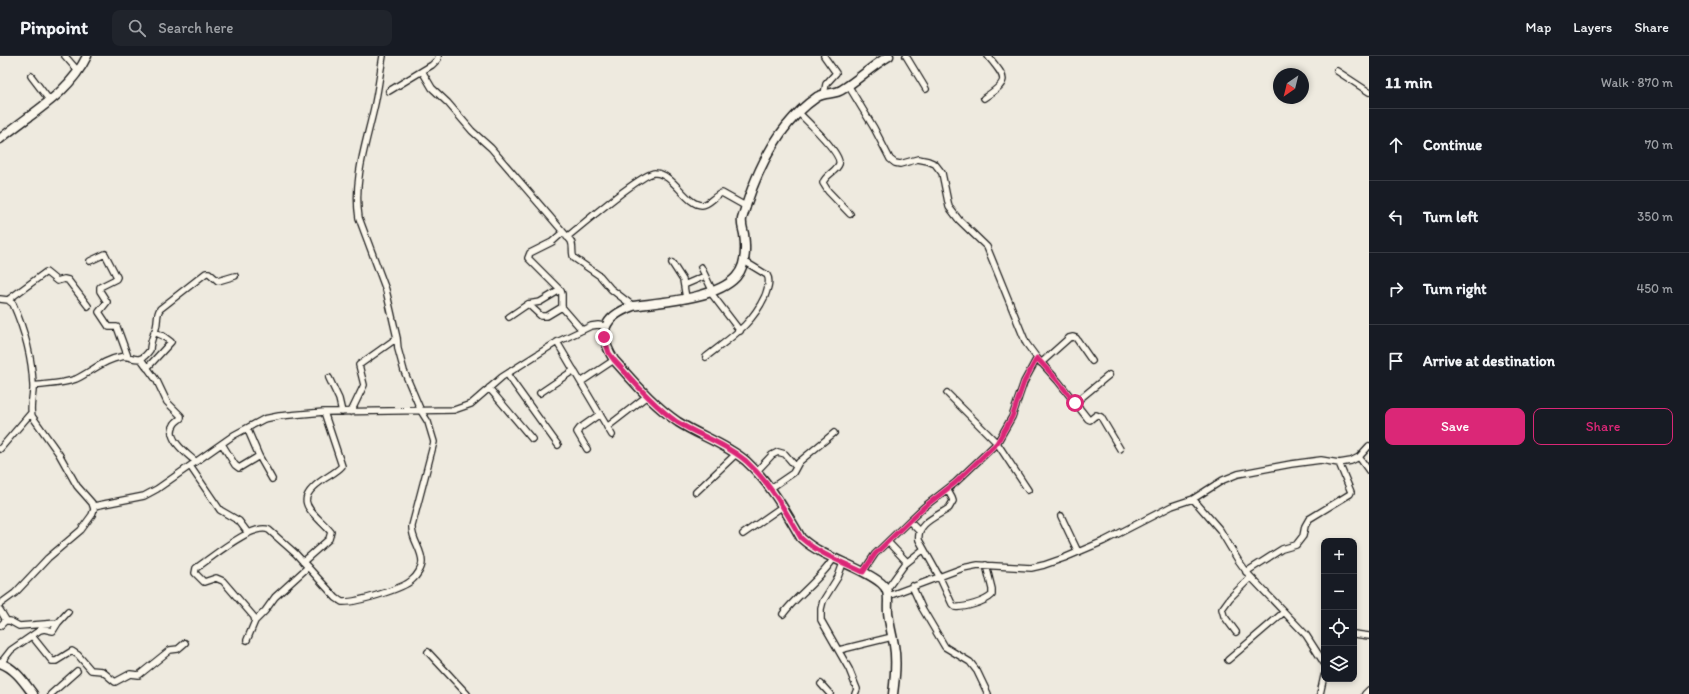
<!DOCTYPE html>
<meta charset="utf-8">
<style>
body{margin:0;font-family:Itim,sans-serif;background:#20242c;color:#f1f3f6}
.controls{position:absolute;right:12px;bottom:12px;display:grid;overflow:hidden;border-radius:8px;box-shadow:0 2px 6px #0003}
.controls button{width:36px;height:36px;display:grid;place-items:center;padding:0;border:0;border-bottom:1px solid #363941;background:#171b24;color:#f1f3f6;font:20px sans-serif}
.compass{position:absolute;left:1273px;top:12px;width:36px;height:36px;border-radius:50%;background:#171b24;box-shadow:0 2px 6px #0003;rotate:215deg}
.stop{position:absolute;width:12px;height:12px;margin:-9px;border:3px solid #db2777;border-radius:50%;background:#fff}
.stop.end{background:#db2777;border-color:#fff;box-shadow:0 1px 4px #0008}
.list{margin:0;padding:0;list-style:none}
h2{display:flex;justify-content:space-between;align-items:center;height:52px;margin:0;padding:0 16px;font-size:17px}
h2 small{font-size:13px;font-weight:400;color:#9ea1a6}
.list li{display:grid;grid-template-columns:26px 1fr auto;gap:12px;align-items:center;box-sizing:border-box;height:72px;padding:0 16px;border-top:1px solid #363941}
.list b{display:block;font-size:15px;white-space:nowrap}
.list em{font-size:13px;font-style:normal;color:#9ea1a6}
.actions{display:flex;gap:8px;padding:12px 16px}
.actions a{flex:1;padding:9px 0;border:1px solid #db2777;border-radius:8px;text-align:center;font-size:14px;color:#db2777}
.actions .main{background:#db2777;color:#fff}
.icon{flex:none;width:22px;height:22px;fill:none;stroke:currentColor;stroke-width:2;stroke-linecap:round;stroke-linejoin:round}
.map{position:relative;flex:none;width:1369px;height:638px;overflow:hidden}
header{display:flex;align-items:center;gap:24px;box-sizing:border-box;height:56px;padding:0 20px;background:#171b24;border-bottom:1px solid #363941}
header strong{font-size:19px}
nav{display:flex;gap:22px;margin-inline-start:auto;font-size:14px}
.search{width:280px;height:36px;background:#20242c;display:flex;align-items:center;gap:10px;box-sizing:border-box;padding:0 14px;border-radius:8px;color:#9ea1a6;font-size:15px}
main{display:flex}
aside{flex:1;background:#171b24}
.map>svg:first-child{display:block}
</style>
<header>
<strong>Pinpoint</strong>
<div class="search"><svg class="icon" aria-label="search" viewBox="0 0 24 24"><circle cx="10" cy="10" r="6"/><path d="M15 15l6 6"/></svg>Search here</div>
<nav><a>Map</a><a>Layers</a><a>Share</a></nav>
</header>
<main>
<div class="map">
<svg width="1369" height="638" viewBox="0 0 1369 638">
<rect width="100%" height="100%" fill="#eeeadf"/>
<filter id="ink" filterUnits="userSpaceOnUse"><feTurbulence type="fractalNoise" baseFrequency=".025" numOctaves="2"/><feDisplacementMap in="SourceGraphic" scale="8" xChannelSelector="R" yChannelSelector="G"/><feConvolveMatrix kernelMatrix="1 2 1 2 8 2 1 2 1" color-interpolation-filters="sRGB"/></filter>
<g filter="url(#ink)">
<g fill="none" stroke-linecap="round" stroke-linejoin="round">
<defs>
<path id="street" d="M65 0 78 15
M906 0 926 33
M422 15 432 32 448 47 472 75 491 92 571 185C574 191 571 197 574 202L600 220 611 233 633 250
M1337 15 1369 36
M31 20 50 45
M848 29 874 72 890 103 895 107 900 108 918 103 928 105 935 108 942 117 949 151 959 164 987 191 1026 287 1037 302 1058 325 1088 363 1090 364 1096 359 1101 361 1120 393
M389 35 432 9 438 3V0
M824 38 826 28 836 17 824 0
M984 42C1011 24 1006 23 988 0
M799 57C807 65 842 98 839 108 836 116 825 119 823 127L828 135 850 158
M563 176 552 186 530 197 528 202 561 235 562 238V251L582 274
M567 181C581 170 643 116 655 117 673 117 687 150 702 149 709 149 715 139 722 137L747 151
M90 205 105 198 117 221 116 223 100 231V235L107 246 99 256 109 271H117L128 301
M672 207 683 224 686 242
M701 211 713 236
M684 229 705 220
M711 237 740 275
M0 243 8 244 13 248C25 275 32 300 33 329 34 339 29 350 32 360L59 398 77 430 92 447 94 453 92 459 81 474 48 502 15 537 0 548
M8 244 46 216 57 225 64 223 68 224 88 250
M528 248 541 260H547L562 251
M509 261 528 248 540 246 560 234
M557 286 612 379
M706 301C731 281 751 270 765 240 767 234 771 225 767 219L744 205
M141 303 157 325 167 346 181 360V362C179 364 175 366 174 369 165 382 187 398 195 405
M1041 307 1069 282 1073 281 1076 282 1092 305
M147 312 171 286 163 280 154 276
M507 318 558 389
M329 322 339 343 342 356
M581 326 614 304
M33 330C47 328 63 328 76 323 91 316 103 304 120 301 133 298 138 311 150 294 150 286 153 280 156 272 158 266 156 259 160 253L206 217H209L218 225 235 220
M489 332 532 383
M540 337 574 314
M947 337 997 387 1028 434
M1075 347 1109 319
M351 356 364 329 359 309 397 282
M607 371 647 340
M247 372 259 400 272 423
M222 388 235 409 239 412 259 400
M0 393 31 357
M587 393 577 376 580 372 600 358
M1359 401 1369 415
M190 410 220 454 239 465 248 477
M756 416 772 399 778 396 785 398 796 411
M771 432 793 417 799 406 834 377
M947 433 952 442 953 445 949 452C938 460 916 467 919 484L939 520 952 548 955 551C964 552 985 546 992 539V533L986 509
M696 436 736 398
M1193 443 1220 474 1238 504 1249 519 1306 579 1324 607
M94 450 144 440 157 433 234 379 264 363 279 360 324 356 454 354 471 348 502 321 557 286 591 270 598 269 605 270
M1061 460 1078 496
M909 465 919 475
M743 478 783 450
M888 486 907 506
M303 506 329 483 331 476C312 454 290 446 324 423 330 419 338 415 342 410L324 356
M843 507 838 521 823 545 821 553V564L849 613 857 633 855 638
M863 516 875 498 909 465 924 451 955 427 997 387 1012 361 1024 326 1037 302
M1246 516 1282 493 1296 489 1303 480 1305 470 1309 463 1350 438 1351 436 1339 407
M912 530 922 552 945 591 970 606 977 615 988 638
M887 533 905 508 924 493
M888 540 963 512 978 509 1031 512 1044 509 1064 502 1104 485 1172 450 1193 443 1223 424 1238 418 1291 408 1321 404 1339 407 1351 405 1359 401 1369 390
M0 554 6 564 0 570
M783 558C798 538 820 524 834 502
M6 565H10L19 570 58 567 68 556
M255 565 265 555 275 541 308 511
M1236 576 1224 560 1222 553 1230 542 1251 521
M1354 578 1369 580
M32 580 52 605H56L72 595 78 599 91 614 102 615 115 626 130 618 139 619 170 594 178 593 185 587
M247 584 255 565 254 561 223 525 216 522 204 526 195 517 196 512C210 503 253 466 269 474L296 498 336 542 342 546C355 547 403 533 412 524 417 520 422 512 422 506 422 493 411 483 412 470L434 386 428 366 421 355 404 315 398 293 397 282 386 234 359 162C353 124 366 88 374 52 378 35 380 17 383 0
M839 594 892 581
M428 596 467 638
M1228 604 1284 556
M0 608 11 594 40 574 44 573 53 575 58 567
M821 628 830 638
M51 638 77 615
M1320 638 1324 620
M1365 638 1369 634"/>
<path id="secondary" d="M889 0C872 10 859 23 843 33 835 39 825 36 817 41 776 69 755 118 742 163 741 168 743 173 744 178 746 192 746 210 736 221 716 243 661 246 633 250 603 261 597 277 614 304 634 326 653 349 678 366 700 380 726 388 746 405 770 427 785 454 801 482 824 503 857 508 881 527 891 535 887 545 888 556 889 567 892 578 894 589 897 605 895 622 893 638
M0 83C31 57 69 38 87 0
M0 607C15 612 24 626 33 638"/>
</defs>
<!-- street casing -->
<use href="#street" stroke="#1c1c1c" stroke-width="8"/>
<!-- secondary casing -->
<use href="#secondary" stroke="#1c1c1c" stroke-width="11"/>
<!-- street -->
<use href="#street" stroke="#fbf7ec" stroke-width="5.5"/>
<!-- secondary -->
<use href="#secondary" stroke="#fbf7ec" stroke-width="8"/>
</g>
</g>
<g fill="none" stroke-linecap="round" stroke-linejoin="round" filter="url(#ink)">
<!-- route -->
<path stroke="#db2777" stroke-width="5" d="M604 281 609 297 614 304C634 326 653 349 677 366 700 380 726 388 746 405 770 427 785 454 801 482 819 498 842 506 863 516L875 498 909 465 924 451 955 427 997 387 1012 361 1024 326 1037 302 1058 325 1075 347"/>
</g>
</svg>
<div class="controls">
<button>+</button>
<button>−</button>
<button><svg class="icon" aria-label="locate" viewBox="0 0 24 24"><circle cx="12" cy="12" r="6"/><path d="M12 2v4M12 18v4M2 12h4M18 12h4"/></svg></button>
<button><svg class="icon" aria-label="layers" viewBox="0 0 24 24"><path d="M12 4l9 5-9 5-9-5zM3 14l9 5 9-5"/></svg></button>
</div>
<svg class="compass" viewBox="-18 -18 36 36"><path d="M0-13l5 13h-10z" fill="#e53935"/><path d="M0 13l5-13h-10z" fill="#9ea1a6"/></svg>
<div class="stop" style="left:1075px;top:347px"></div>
<div class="stop end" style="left:604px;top:281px"></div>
</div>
<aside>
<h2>11 min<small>Walk · 870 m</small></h2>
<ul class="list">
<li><svg class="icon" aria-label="ahead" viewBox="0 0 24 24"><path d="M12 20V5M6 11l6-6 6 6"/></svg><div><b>Continue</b></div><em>70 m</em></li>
<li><svg class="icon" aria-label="left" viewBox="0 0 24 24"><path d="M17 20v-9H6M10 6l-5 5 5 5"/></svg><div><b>Turn left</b></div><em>350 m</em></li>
<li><svg class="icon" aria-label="right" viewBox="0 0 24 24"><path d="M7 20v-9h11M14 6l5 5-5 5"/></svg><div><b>Turn right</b></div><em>450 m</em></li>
<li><svg class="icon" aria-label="arrive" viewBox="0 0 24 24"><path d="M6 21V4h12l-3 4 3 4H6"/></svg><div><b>Arrive at destination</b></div></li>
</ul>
<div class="actions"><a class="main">Save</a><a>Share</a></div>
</aside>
</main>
